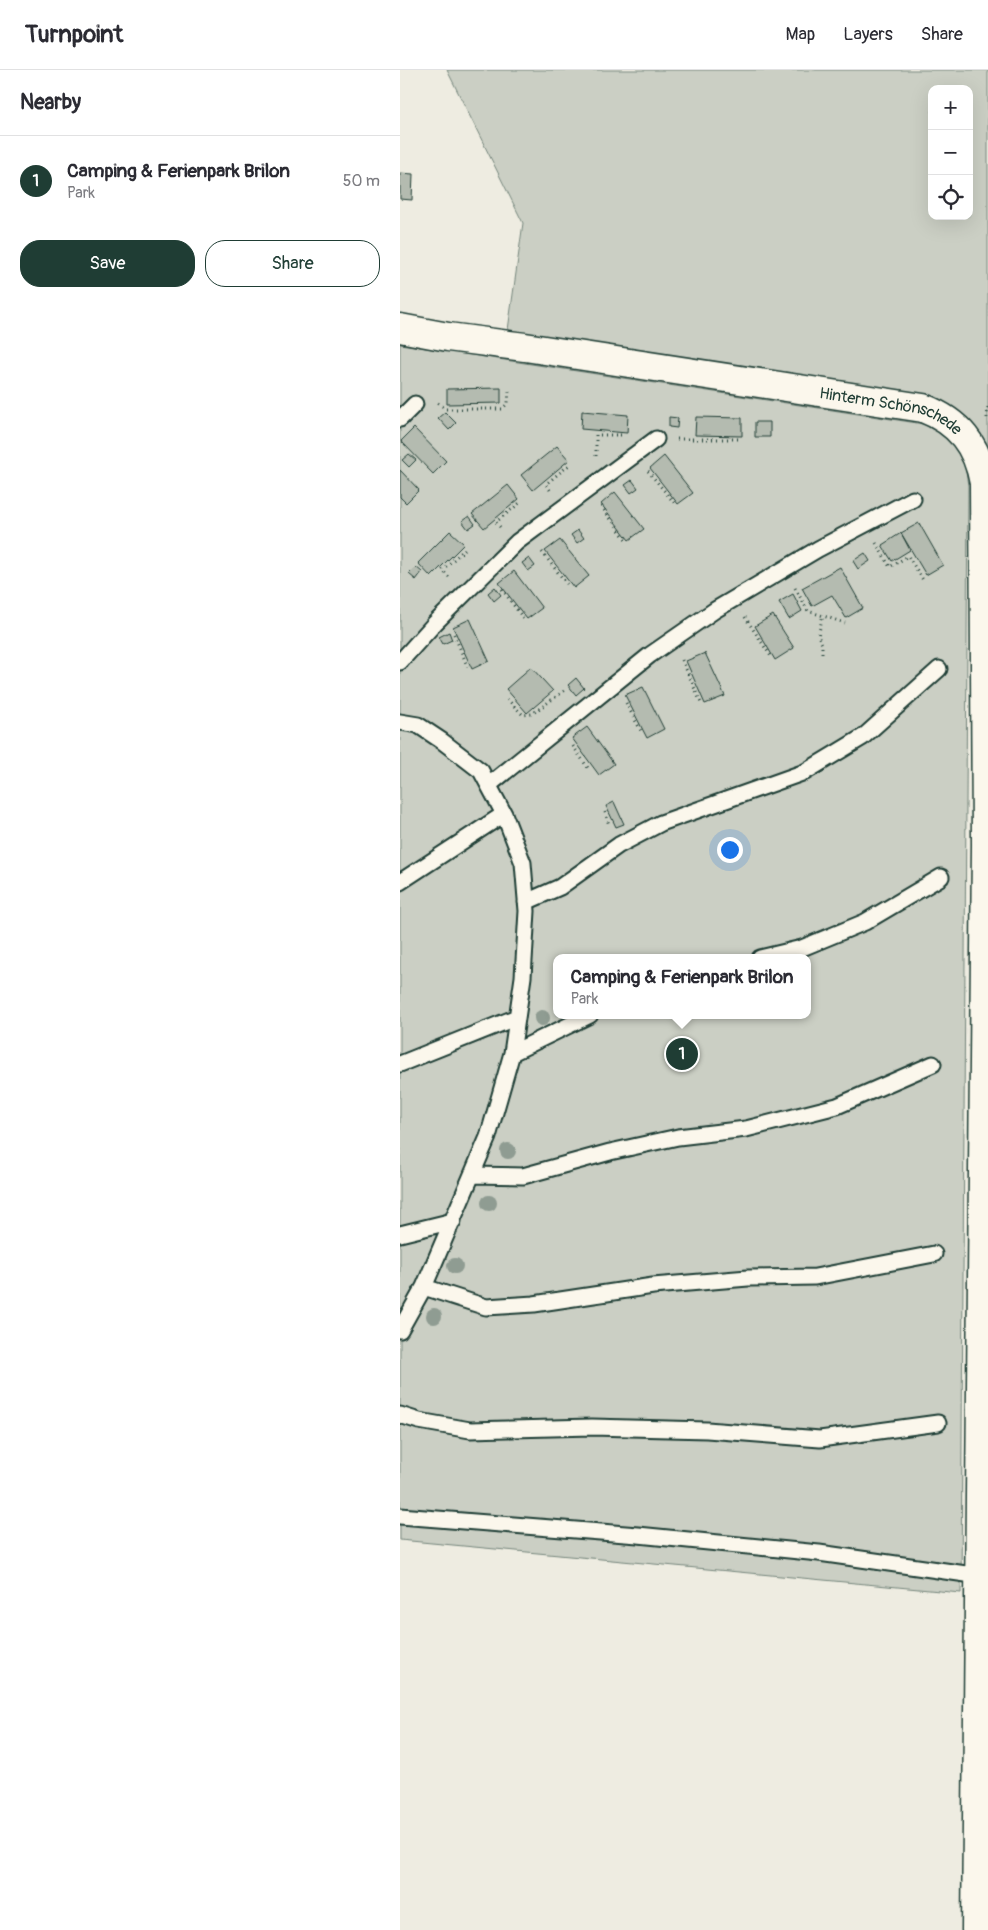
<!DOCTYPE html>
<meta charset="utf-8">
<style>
body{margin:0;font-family:Pangolin,sans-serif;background:#f2f2f3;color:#2b2b33}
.controls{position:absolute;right:15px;top:15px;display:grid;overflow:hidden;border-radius:10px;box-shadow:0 5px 20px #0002}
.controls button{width:45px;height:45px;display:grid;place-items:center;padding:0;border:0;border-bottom:1px solid #e1e1e2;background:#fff;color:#2b2b33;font:25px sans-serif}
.you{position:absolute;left:329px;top:779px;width:18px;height:18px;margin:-12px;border:4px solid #fff;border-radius:50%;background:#1a73e8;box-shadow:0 0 0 8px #1a73e833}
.badge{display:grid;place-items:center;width:32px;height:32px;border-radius:50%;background:#1f3d34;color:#fff;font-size:16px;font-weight:700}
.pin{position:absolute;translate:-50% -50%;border:2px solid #fff;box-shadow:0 1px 5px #0006}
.popup{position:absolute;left:153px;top:884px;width:258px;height:65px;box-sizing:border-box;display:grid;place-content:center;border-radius:10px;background:#fff;filter:drop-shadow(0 1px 4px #0005);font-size:16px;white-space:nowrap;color:#7c7c81}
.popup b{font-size:19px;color:#2b2b33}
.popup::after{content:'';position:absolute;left:50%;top:100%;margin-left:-10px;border:10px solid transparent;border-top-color:#fff}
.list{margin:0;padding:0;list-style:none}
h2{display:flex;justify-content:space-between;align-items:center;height:65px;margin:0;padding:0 20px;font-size:21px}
h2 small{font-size:16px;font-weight:400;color:#7c7c81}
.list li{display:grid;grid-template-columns:32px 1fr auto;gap:15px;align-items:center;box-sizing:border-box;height:90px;padding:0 20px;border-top:1px solid #e1e1e2}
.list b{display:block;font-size:19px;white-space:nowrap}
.list p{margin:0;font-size:16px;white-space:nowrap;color:#7c7c81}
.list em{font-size:16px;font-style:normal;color:#7c7c81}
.actions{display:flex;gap:10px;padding:15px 20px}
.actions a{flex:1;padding:11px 0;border:1px solid #1f3d34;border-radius:20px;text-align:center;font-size:18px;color:#1f3d34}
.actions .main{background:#1f3d34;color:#fff}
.icon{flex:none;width:28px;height:28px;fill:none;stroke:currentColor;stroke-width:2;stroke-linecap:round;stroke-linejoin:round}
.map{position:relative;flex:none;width:588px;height:1860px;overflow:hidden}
header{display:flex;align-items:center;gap:30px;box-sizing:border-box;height:70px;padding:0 25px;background:#fff;border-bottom:1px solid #e1e1e2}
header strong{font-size:24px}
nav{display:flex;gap:28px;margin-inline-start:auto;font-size:18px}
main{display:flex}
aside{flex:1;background:#fff}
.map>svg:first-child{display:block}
</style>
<header>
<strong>Turnpoint</strong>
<nav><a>Map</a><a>Layers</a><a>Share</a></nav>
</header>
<main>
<aside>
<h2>Nearby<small></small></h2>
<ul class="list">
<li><span class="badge">1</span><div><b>Camping &amp; Ferienpark Brilon</b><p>Park</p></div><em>50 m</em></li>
</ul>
<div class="actions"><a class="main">Save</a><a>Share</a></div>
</aside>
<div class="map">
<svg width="588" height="1860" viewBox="0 0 588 1860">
<rect width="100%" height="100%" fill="#eeece1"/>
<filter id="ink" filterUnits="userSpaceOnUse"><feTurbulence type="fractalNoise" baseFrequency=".02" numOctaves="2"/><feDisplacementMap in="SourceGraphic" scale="10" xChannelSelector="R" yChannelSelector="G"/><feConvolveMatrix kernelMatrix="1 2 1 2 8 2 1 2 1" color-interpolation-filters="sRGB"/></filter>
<g filter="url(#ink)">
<!-- green -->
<path fill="#cbcfc4" stroke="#75867c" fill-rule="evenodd" d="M47 0H588V384L570 357 305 296 108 260 123 153ZM532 19H569V146H532Z
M0 274 530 355 563 381 568 416 561 1523 0 1470ZM157 888H407V945H157Z"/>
<!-- building -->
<path fill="#b4bbb0" stroke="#1f3d34" d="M0 103 13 104 12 130 0 129Z
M101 318V333L47 334V319Z
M182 341 228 345 227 363 181 359Z
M45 342 56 353 49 360 38 348Z
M269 347 278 348 277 358 269 357Z
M296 347 342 348V366L295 365Z
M355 352H370V367H355Z
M14 358 46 391 33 404 1 371Z
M157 376 169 390 133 420 121 405Z
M9 384 16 390 9 397 2 390Z
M264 386 293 423 278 434 250 398Z
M0 400 19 420 6 433 0 427Z
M232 410 238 418 231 423 225 415Z
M108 415 119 429 84 458 72 444Z
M215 422 244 459 229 470 201 434Z
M69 446 75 454 68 459 62 451Z
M519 453 543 495 526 505 501 463Z
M178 460 184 468 177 473 171 465Z
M50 461 64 474 31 507 18 493Z
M501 463 510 480 492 491 482 475Z
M160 470 189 506 174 518 145 481Z
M465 483 470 491 458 499 453 491Z
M129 488 135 496 128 501 122 493Z
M16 497 22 502 16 510 9 504Z
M440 497 463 538 446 548 432 525 412 536 402 518Z
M114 501 142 538 127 549 99 513Z
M95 517 101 525 94 531 88 523Z
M393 524 402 541 389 549 379 532Z
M373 545 394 578 375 590 355 556Z
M70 549 89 591 72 599 53 557Z
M49 562 52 570 43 574 39 567Z
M305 583 325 626 305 634 286 591Z
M131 597 153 621 127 643 106 619Z
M176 608 184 618 176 625 168 615Z
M243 617 264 659 247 668 225 625Z
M187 657 214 694 199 705 172 668Z
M214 732 224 754 216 757 206 736Z"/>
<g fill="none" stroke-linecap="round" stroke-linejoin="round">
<defs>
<path id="service" d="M0 349 15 334
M0 592 35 553 117 472 256 369
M0 652 18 655 42 671 81 701 104 744 123 793 127 841 123 907 112 983 88 1067 24 1217 0 1260
M89 715 250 585 315 540 418 479 513 429
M0 812 104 744
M126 832 160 817 219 775 261 753 405 702 463 667 539 599
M360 888 402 878 465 852 541 807
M112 983 190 945
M0 994 117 947
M72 1105 123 1106 210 1082 278 1067 346 1059 437 1036 533 994
M0 1164 53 1151
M24 1217 86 1237 134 1234 253 1216 348 1208 415 1207 534 1184
M0 1345 19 1351 70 1360 192 1357 307 1360 420 1369 538 1353
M0 1446 238 1465 419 1483 580 1506"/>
<g id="minor">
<path id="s1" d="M0 258 48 267 125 277 523 338C559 352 577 375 584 413L586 774 576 1860"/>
</g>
</defs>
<!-- service casing -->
<use href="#service" stroke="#1f3d34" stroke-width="19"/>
<!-- minor casing -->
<use href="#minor" stroke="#1f3d34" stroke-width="31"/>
<!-- path -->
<path stroke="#1f3d34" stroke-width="3" stroke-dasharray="1 4" stroke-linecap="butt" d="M38 333 46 339H102L108 333 109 320
M587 348 588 336
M277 369H339
M196 386V365H223
M248 401 276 435
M150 420 146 414 169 395
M201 436 228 472
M100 457 96 452 121 432
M476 473 490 497 508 486 523 510
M142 482 167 514
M49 507 42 500 65 479
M395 518 408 541 445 553
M102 519 123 548
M345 547 372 588
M54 564 68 598
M422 583V574L418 566 423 545
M282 590 301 633
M107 629 123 645 132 644 164 621
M226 633 241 661
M173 676 188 698
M205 742 209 755"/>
<!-- service -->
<use href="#service" stroke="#fbf7ec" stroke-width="15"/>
<!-- minor -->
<use href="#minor" stroke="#fbf7ec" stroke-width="28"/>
</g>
<!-- trees -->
<g fill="#8f9c92">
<circle cx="142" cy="948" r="8"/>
<circle cx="108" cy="1081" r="8"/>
<circle cx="89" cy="1133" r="8"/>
<circle cx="55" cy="1196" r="8"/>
<circle cx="34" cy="1246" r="8"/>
</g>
</g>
<g text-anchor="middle" stroke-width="4.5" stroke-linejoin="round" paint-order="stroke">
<!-- street labels -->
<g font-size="16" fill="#1f3d34" stroke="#fbf7ec">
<text dy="6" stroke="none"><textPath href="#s1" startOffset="499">Hinterm Schönschede</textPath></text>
</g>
</g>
</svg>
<div class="controls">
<button>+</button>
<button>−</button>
<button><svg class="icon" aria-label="locate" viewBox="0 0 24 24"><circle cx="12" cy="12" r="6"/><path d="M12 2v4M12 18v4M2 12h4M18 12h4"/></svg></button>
</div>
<div class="you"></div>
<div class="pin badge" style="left:282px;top:984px">1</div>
<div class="popup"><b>Camping &amp; Ferienpark Brilon</b>Park</div>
</div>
</main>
